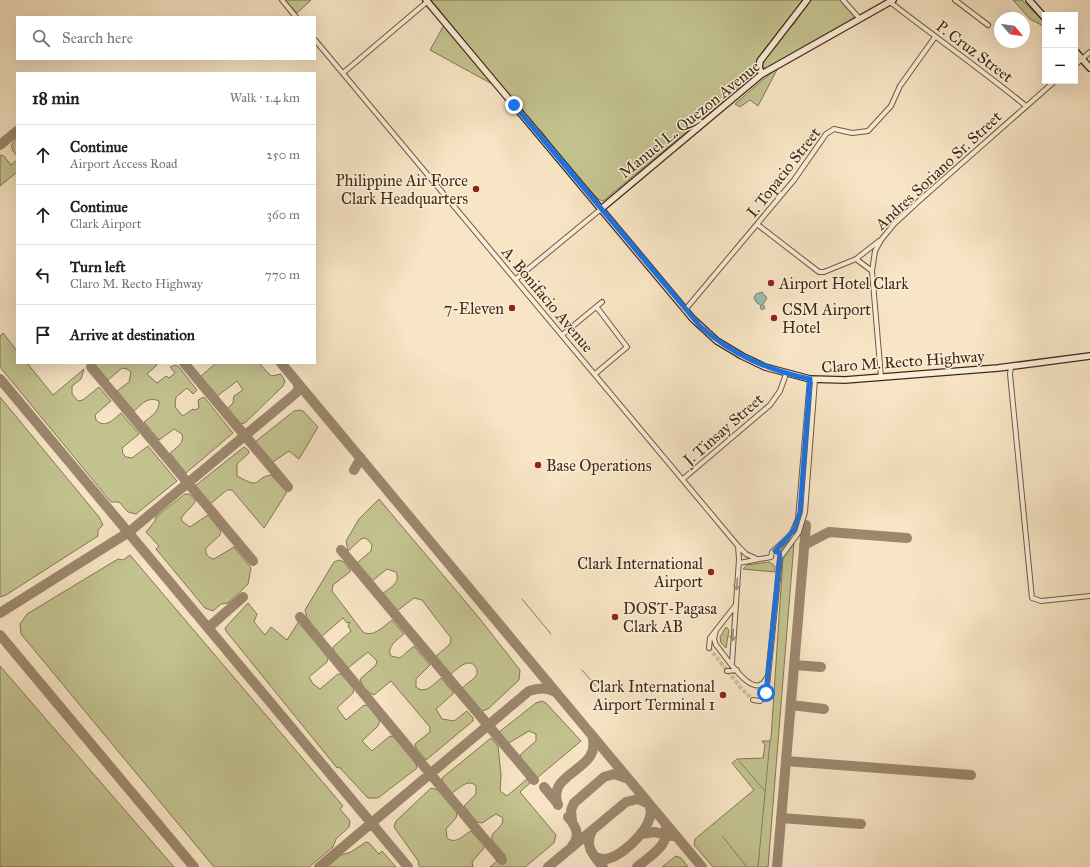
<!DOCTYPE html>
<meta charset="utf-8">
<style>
body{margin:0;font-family:"IM FELL Great Primer",serif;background:#f6f6f6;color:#202124}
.controls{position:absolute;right:12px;top:12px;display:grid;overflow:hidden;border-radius:0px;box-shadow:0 4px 16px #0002}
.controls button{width:36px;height:36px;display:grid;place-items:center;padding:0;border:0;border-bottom:1px solid #e0e0e0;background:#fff;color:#202124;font:20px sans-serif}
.compass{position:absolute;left:994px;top:12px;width:36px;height:36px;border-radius:50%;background:#fff;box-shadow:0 4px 16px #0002;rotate:119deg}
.stop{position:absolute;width:12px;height:12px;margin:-9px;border:3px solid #1a73e8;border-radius:50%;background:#fff}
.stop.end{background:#1a73e8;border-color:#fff;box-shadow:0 1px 4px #0008}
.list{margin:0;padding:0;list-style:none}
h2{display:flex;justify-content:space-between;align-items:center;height:52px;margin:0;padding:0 16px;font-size:17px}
h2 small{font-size:13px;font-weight:400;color:#757577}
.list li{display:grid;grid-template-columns:26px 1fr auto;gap:12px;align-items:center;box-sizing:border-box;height:60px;padding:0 16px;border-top:1px solid #e0e0e0}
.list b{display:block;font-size:15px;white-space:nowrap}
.list p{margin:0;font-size:13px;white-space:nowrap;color:#757577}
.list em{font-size:13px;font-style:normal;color:#757577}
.icon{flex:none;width:22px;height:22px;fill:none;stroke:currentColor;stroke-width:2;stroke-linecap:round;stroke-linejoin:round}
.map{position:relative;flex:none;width:1090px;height:867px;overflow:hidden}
.search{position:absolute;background:#fff;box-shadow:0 4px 16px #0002;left:16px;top:16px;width:300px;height:44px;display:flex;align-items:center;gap:10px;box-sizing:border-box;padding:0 14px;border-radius:0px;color:#757577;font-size:15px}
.panel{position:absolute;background:#fff;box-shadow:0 4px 16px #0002;left:16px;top:72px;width:300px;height:292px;border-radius:0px}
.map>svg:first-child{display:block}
</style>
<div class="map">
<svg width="1090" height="867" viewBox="0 0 1090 867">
<rect width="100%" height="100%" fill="#f8e5c5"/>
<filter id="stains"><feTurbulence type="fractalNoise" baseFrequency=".005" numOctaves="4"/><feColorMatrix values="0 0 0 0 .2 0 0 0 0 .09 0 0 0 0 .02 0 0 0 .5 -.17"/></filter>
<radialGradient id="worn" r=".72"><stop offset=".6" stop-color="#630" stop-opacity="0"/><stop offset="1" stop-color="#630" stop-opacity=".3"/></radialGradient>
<!-- green -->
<path fill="#c3c390" stroke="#827653" d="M285 0H311L297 13Z
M431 0H803L761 57 757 74 603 201 598 199 564 161 542 132 534 125Z
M810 0H841L856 15 853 19 767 68H764L762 65 764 61 786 31 794 24Z
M1013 0H1022L1045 23V27L1030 19Z
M444 25 494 85 430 50Z
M779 66 758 106 750 100 740 107 735 104Z
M17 138V156C11 149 9 145 17 138Z
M0 155 4 156 11 165 17 160V172L0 186Z
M3 333 17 351V363H27L53 395 84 369 81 379 72 386V394L78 401 83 400 99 387 111 401 95 415 96 420C105 429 113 420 121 413L139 434 122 448 123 454 126 457 132 458 148 446 177 481 136 514 128 512 119 502H111L0 367V336Z
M94 363H156L157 365 147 374 157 383 166 376 169 378 175 373 170 367 176 365 179 367 197 390 193 394 187 388 176 397 175 407 183 416 193 409 195 410 199 408 198 400 204 397 233 433 186 473 170 453C176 448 185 443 182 434L174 429 159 440 144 422C151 416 160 412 159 401 148 396 142 404 134 411L117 391 129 382 131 372 127 369 122 368 108 380Z
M216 363H259L271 376 281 374 285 381 283 386 245 423 238 424 226 410 233 403 234 396 243 390 237 381 216 397 200 377Z
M0 397 99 517 103 525 98 530V536L6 595 0 597Z
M299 410 303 411 318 427 299 459 289 451 273 462 255 442 294 411Z
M244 447 248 450 249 453 237 464V476C264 491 252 478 271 475L287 492 264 528 232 490H227L210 504 195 486Z
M807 466C804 494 807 535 779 552L794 534 800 518Z
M185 494H189L196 500C193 507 185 511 181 519L183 522 190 527 208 515 221 531 220 535 206 548C205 554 208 558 214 559L234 547 251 568 248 584 228 603 221 604 213 611 205 608 156 549 159 546 146 532 155 521 156 517Z
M379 499 480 619 520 670 519 680 488 709 482 711 480 709 462 689C465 684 472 681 476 676 478 673 477 669 475 666 468 657 456 670 450 675L435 657 450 644 451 638 422 600 414 598 397 611 382 594C390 588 401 583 396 572L387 569 372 581 357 563 371 551 372 545 369 541 365 538 361 539 348 551 346 541 359 519Z
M794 543 768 867H713L694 845 695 839 754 790 732 763 737 759 763 758 765 745 762 741H770L771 738 783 558Z
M130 555 343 806 340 809 350 821 349 827 336 839 333 847 309 867H214L21 634 20 624 27 614 118 559 123 560Z
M339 560 344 562 351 571 333 585 332 591 363 632C373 638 384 626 392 620L404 634C397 640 386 647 391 656L400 658 414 646 430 665 416 679V687C425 695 434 684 441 678L454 693 436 709 442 719 454 721 467 711 473 718V721L426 760 416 748 415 744 430 732V727L391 681 374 695C368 693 361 685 360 679L376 665 377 661 368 652 348 668 334 651 333 647 351 631 348 626 350 622 347 623 343 618 321 637 307 618 305 610 334 562Z
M769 562 775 566V572L743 569 747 565Z
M248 603 257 614 254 622 265 635 271 627 287 640 299 621 328 658 327 662 309 677 313 684 320 689 338 674H341L354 689 353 693 337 708 346 720 364 705 368 706 380 721 378 726 362 741 372 751 390 736 394 737 416 764 417 768 378 798H368L339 767 337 768 226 631 225 628Z
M726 627 729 630 726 648 721 643 720 637Z
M0 666 174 867H0Z
M542 701 546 703 581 741 537 778 520 758 521 754 536 741V734L529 731 507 744 499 732 536 703Z
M491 738 498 746 501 775 500 791 507 796 527 779 530 783 520 792 556 835 554 843 525 867H490L497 861 502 860 505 855 492 840V835L502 824 503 818 496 814 482 823 477 822 464 806 476 794V786C468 778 460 788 452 793L443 782 442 778Z
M431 788 438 790 457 813 456 818 446 829 447 838C456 845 463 835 471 831L484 845V848L472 862 473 867H420L418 864 419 862 394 827 396 821Z
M366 842 369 843 379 854 382 851 396 867H327L341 855 351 852Z
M676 856 681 858 688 867H662Z"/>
<!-- water -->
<path fill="#9dbfb5" stroke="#788375" d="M762 292 767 298 763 304 765 308 762 310 760 308 761 305 757 303 754 298 756 294Z"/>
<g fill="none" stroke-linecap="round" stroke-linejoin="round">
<!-- stream -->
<path stroke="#788375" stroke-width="1" d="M522 599 551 634
M582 670 596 686
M739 761 765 791
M723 837 747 867
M758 867 770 741"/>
<!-- taxiway -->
<path stroke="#9c886e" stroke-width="10" d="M0 145 17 131
M184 363 288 487
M281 363 702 867
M91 367 253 561
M0 379 408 867
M354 470 361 458
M804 545 829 532 907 538
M341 550 534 780
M0 613 129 532 296 393 299 388 297 382
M300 617 502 860
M208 628 243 597
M0 635 194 867
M794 665 821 667
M791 705 824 709
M786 761 971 775
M544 787 558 804
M558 805C545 771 604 771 592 735
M568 817C576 826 581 836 572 846
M781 818 861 824
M572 821 571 810 574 803 604 777 614 774 626 778
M592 831C584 846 593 855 603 867
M642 834 654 832 673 836
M319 867 529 691C539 688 547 687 557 693
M548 867 626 802 638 799 649 804C658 823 626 853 610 858 605 860 600 859 595 857
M637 867C651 855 672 845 665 823
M777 867 806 525"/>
<!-- street-tunnel -->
<path stroke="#d3c0a2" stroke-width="4" stroke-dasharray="4 2" stroke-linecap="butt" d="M709 648 741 688 753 700"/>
<defs>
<path id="street" d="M282 0 296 17
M843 0 860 19
M955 0 988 25
M890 2C935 37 982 70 1026 106
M315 40 738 546 746 554 757 559
M1075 65 1090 52
M343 73 428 1
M758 225 819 272H824L856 259 879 241
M856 259 872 271
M516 279 601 209
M596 307 602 302
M685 310 794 180 826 134 834 129 852 133 868 131 891 106 900 86 935 37
M562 335 596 307 599 310 627 347 595 374
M1011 367 1010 374 1032 598 1041 601 1090 596
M881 377 872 271 875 251 881 240 894 224 920 200 1055 81
M683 479 770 405 780 391 786 374
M771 557 772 552 791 535 798 519 810 379
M739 563 771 557
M716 630 714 639 716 645C725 655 755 705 767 677
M709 648 710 638 735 606
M732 663 739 559 738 546
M727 671 737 670
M753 700 760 701 766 696 780 558 799 532 805 512 815 380"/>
<path id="secondary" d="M426 0 693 319 717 341 742 356 765 367 810 379 845 380 998 368 1090 356
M1029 0 1045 18
M1075 51 1090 68
M762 74 759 68 760 61 807 0
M601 209 762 74 893 0"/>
</defs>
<!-- street casing -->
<use href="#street" stroke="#6f5942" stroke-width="6"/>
<!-- secondary casing -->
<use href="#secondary" stroke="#412a16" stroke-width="8"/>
<!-- street -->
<use href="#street" stroke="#faeed9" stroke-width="4"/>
<!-- secondary -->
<use href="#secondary" stroke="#faeed9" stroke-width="5.5"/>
</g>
<!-- one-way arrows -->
<defs><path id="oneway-shaft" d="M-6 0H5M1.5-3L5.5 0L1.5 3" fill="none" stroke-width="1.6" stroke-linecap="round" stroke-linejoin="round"/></defs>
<g stroke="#9e8c78">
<use href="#oneway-shaft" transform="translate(737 584) rotate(94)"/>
<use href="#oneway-shaft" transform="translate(733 635) rotate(93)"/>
</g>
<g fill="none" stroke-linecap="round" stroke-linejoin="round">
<!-- route -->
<path stroke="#1a73e8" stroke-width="5" d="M514 105 700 326C732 355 768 370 810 379L800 512 794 530 775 551 779 553 780 556 766 693"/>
</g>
<!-- markers -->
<g fill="#8f2418" stroke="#faeed9" stroke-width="1.5">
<circle cx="476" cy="189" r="4"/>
<circle cx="771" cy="283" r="4"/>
<circle cx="512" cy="308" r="4"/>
<circle cx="774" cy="318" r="4"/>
<circle cx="538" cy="465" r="4"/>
<circle cx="711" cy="572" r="4"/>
<circle cx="615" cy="617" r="4"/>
<circle cx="723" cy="695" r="4"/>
</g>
<g text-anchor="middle" stroke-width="3" stroke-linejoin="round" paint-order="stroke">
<!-- street labels -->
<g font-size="16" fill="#412a16" stroke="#faeed9">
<text transform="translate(975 51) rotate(37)" y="6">P. Cruz Street</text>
<text transform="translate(689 119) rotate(-39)" y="6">Manuel L. Quezon Avenue</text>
<text transform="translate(938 170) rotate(-43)" y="6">Andres Soriano Sr. Street</text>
<text transform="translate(783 172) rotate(-52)" y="6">I. Topacio Street</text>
<text transform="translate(548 299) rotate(50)" y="6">A. Bonifacio Avenue</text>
<text transform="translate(903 361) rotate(-4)" y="6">Claro M. Recto Highway</text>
<text transform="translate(723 429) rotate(-41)" y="6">J. Tinsay Street</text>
</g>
<!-- poi labels -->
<g font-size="16" fill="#412a16" stroke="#faeed9" text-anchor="end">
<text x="468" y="186">Philippine Air Force<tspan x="468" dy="18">Clark Headquarters</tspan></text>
<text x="779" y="289" text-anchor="start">Airport Hotel Clark</text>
<text x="504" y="314">7-Eleven</text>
<text x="782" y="315" text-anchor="start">CSM Airport<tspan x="782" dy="18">Hotel</tspan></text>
<text x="546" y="471" text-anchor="start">Base Operations</text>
<text x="703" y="569">Clark International<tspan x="703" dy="18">Airport</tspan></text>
<text x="623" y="614" text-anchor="start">DOST-Pagasa<tspan x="623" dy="18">Clark AB</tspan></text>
<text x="715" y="692">Clark International<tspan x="715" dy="18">Airport Terminal 1</tspan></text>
</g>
</g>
<rect width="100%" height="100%" filter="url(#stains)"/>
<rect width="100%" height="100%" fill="url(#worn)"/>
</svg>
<div class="controls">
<button>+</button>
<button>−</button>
</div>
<svg class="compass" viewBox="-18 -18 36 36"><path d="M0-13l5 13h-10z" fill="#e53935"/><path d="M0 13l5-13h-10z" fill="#757577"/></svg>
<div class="stop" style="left:766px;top:693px"></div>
<div class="stop end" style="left:514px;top:105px"></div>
<div class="search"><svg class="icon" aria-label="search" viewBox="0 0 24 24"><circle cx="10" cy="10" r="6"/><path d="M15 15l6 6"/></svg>Search here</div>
<section class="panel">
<h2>18 min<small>Walk · 1.4 km</small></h2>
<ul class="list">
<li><svg class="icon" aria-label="ahead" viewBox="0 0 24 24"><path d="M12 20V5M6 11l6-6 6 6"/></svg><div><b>Continue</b><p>Airport Access Road</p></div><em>250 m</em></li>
<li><svg class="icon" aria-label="ahead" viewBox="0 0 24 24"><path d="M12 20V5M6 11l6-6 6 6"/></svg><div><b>Continue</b><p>Clark Airport</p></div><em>360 m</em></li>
<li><svg class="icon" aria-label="left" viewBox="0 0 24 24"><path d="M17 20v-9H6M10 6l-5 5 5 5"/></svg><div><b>Turn left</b><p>Claro M. Recto Highway</p></div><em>770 m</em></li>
<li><svg class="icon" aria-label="arrive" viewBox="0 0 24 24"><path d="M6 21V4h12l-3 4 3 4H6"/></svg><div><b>Arrive at destination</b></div></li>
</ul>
</section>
</div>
